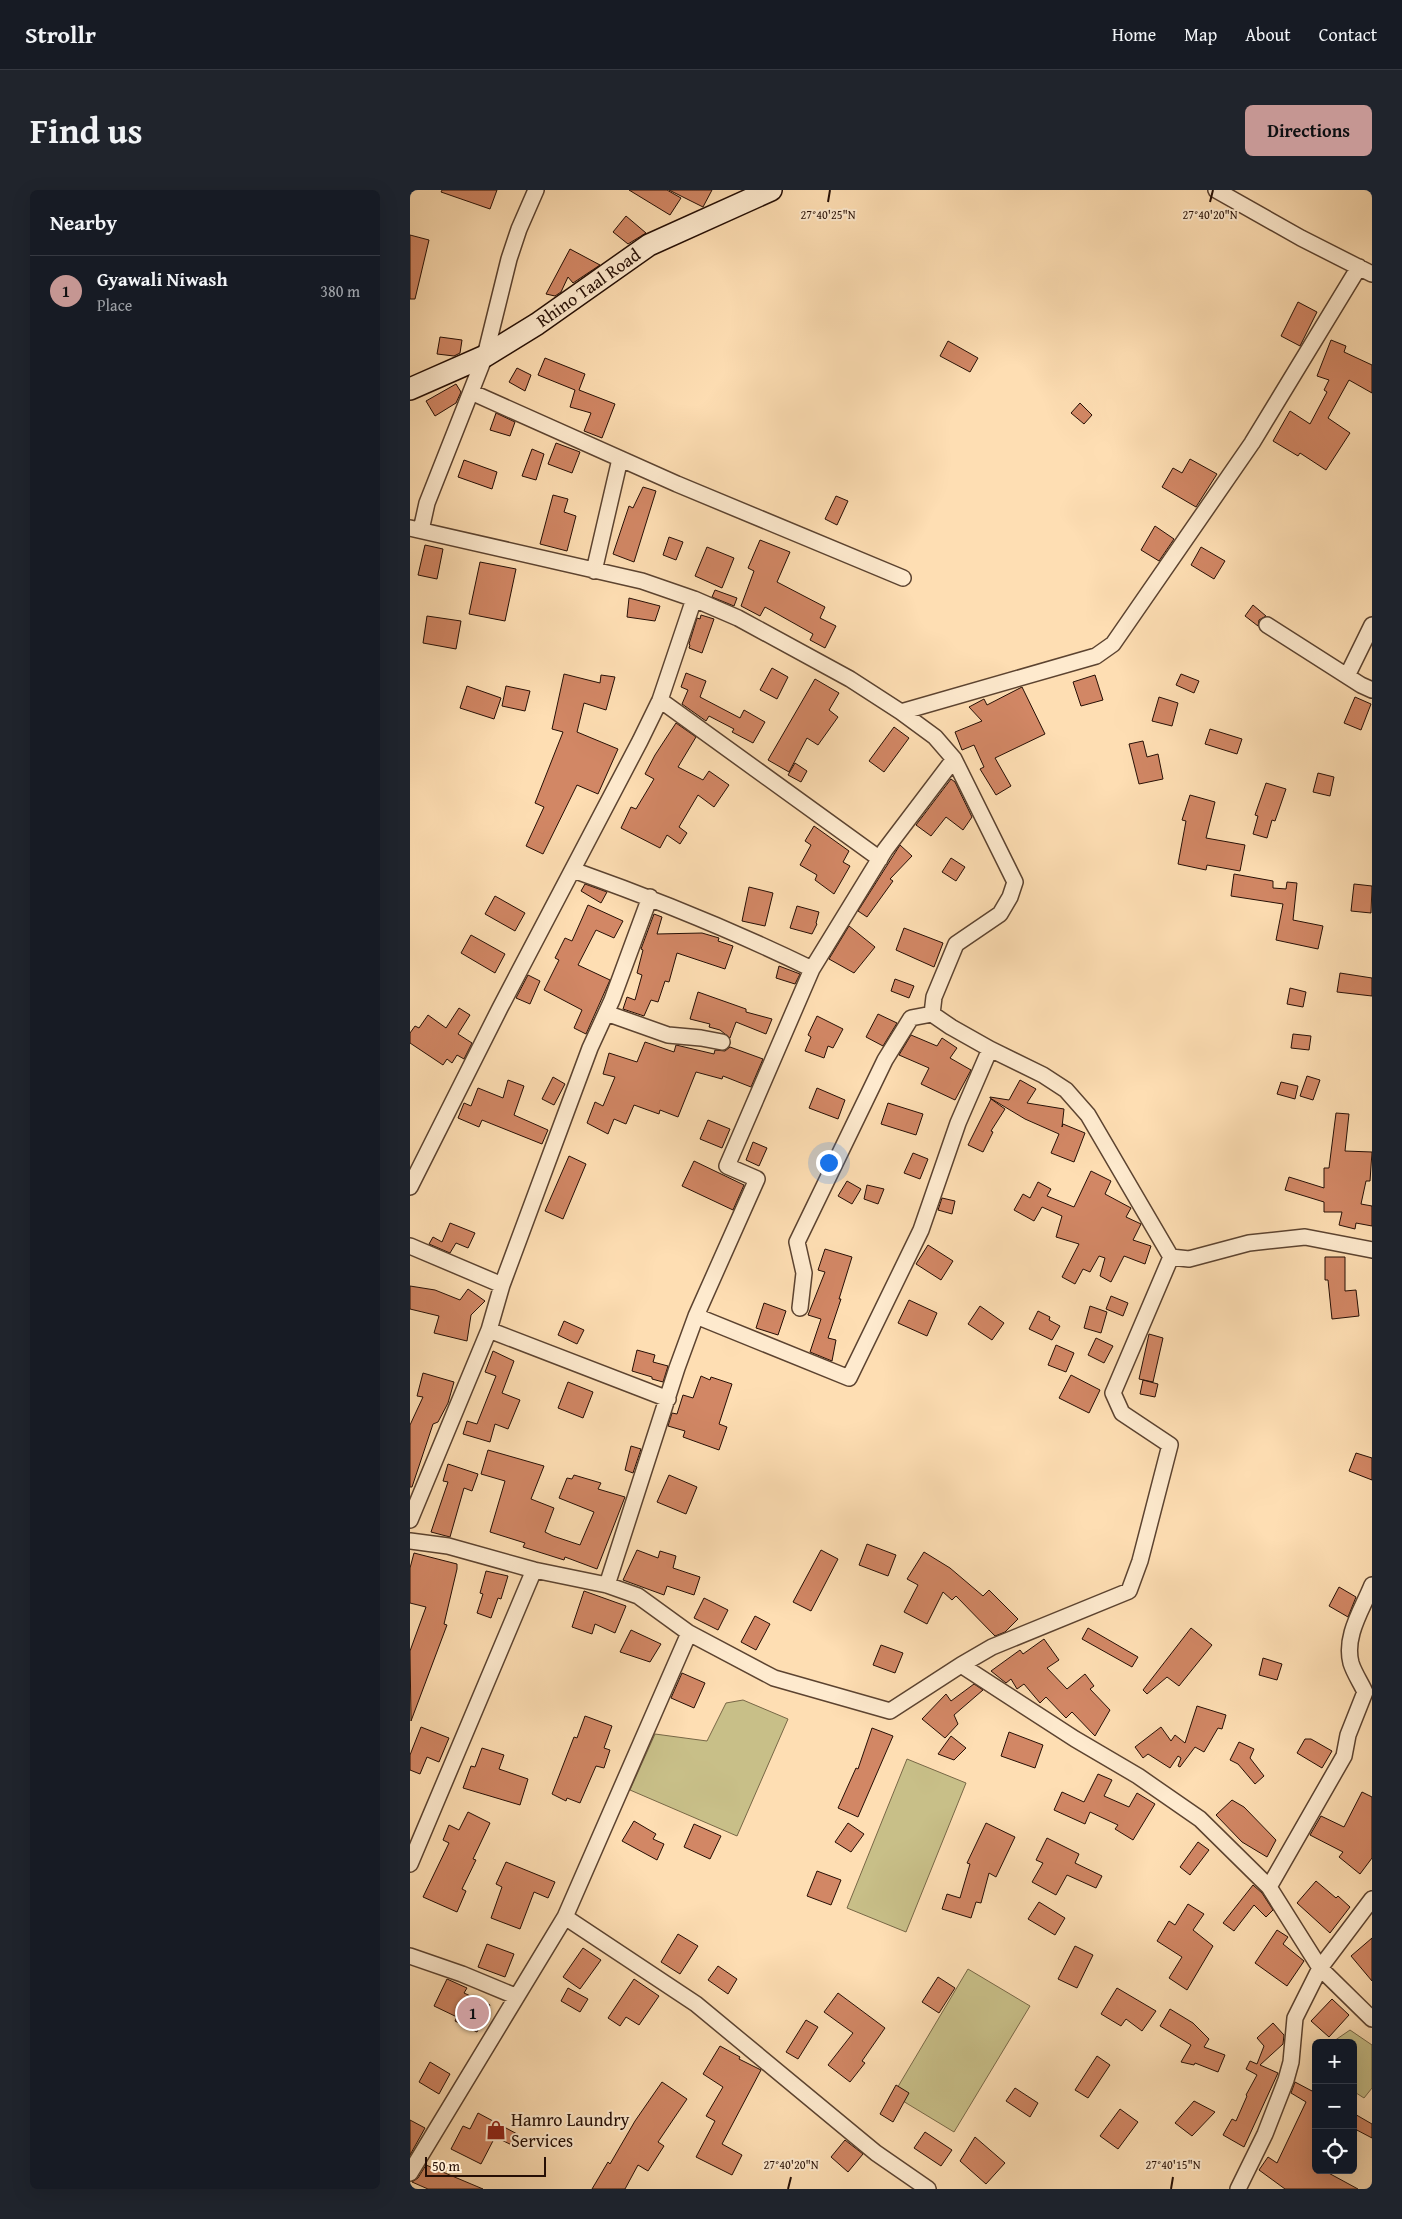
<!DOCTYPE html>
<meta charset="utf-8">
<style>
body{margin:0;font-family:"Gentium Book Plus",serif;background:#20242c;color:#f1f3f6}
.controls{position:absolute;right:15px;bottom:15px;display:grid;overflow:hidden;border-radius:8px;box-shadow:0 5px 20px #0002}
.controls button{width:45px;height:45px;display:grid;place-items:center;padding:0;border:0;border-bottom:1px solid #363941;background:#171b24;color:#f1f3f6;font:25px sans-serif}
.scale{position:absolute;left:15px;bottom:12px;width:121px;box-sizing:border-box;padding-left:5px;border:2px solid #260f05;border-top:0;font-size:14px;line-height:18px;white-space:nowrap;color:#260f05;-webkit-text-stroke:4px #feeace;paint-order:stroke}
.you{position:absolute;left:418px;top:972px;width:18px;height:18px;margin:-12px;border:4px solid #fff;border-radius:50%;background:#1a73e8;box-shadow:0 0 0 8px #1a73e833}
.badge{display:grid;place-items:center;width:32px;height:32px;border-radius:50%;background:#c59692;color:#111;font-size:16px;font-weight:700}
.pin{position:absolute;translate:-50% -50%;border:2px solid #fff;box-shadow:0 1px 5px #0006}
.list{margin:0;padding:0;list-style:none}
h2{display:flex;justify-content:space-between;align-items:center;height:65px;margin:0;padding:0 20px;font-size:21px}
h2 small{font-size:16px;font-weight:400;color:#9ea1a6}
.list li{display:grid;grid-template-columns:32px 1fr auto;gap:15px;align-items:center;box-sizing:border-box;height:70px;padding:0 20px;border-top:1px solid #363941}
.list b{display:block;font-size:19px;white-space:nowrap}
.list p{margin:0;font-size:16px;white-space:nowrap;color:#9ea1a6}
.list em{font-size:16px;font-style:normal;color:#9ea1a6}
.icon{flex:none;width:28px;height:28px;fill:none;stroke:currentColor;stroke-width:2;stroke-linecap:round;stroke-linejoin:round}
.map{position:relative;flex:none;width:962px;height:1999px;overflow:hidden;border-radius:8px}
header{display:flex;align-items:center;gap:30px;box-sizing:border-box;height:70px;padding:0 25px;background:#171b24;border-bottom:1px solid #363941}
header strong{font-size:24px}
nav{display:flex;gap:28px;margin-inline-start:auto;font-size:18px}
.intro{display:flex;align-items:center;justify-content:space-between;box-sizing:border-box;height:120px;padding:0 30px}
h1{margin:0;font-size:35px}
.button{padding:12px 22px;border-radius:8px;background:#c59692;color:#111;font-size:18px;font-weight:700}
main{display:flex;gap:30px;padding:0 30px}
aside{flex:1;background:#171b24;border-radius:8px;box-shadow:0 5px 20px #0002}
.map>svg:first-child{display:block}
</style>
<header>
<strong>Strollr</strong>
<nav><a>Home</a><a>Map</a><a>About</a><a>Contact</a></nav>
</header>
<div class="intro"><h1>Find us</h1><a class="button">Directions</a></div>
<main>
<aside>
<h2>Nearby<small></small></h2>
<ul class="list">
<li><span class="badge">1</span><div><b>Gyawali Niwash</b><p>Place</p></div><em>380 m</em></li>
</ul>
</aside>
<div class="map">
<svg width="962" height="1999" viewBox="0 0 962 1999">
<rect width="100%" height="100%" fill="#fedeb3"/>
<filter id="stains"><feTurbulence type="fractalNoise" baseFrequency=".004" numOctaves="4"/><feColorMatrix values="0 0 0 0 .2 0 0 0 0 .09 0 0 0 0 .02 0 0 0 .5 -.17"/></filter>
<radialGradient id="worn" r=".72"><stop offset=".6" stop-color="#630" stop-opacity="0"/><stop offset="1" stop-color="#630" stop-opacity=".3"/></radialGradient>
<!-- green -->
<path fill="#c8bf88" stroke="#776746" d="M333 1510 378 1529 327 1646 220 1600 245 1544 297 1551 316 1513Z
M497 1569 556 1593 496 1742 437 1718Z
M558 1779 620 1816 544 1942 483 1905Z
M940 1840 962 1855V1898L954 1908 943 1901V1853H921Z"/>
<!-- building -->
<path fill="#d28765" stroke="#260f05" d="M32 0H87L80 19 31 2Z
M219 0H257L271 8 260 25Z
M259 0H302L293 17Z
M216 26 236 43 218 54 203 42Z
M0 45 19 50 5 109H0Z
M160 59 190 75 163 93 158 87 151 102 145 106 136 104Z
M888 112 907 122 890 156 871 146Z
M30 147 52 150 50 163 44 166 27 164Z
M921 150 936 156 934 162 962 175V203L939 190 918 228 940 243 916 280 890 263 888 266 863 251 880 221 900 234 917 202 914 200 919 190 907 186Z
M538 151 568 168 560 182 530 166Z
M135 168 175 184 169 200 205 214 192 248 174 241 181 223 160 217 165 200 128 185Z
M107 178 121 185 115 201 99 192Z
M46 194 51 202 46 213 25 226 16 211Z
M670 213 682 225 674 234 661 223Z
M86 223 105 232 100 246 80 240Z
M146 253 170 262 162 283 138 274Z
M122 259 134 264 126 290 112 286Z
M780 269 807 284 786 317 752 297 763 278 772 283Z
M54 270 87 282 82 299 48 287Z
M233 297 246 301 224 372 203 364 219 316 223 318Z
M143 305 158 309 154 322 166 326 157 361 130 354Z
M426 306 438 311 427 335 415 329Z
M745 336 764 349 749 371 731 360Z
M259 347 273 352 266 370 253 365Z
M350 350 380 362 367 392 415 417 410 428 426 436 415 458 400 450 403 444 355 417 350 426 331 416 344 381 338 378Z
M15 355 33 359 27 389 8 385Z
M297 357 324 368 312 398 285 386Z
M791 357 815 371 804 389 781 375Z
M70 372 106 379 95 431 59 424Z
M305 400 327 408 324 416 302 407Z
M219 408 250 416 245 431 217 427Z
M843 415 856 426 849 430 848 436 835 426Z
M291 425 304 429 292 463 279 458 280 455 279 454 287 428 290 429Z
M17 426 51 431 46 459 13 453Z
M362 478 378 487 367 509 350 500Z
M276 483 296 491 290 507 330 528 334 520 355 532 343 553 322 542 324 539 299 526 296 531 272 514 278 500 271 497Z
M154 484 190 493 191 485 205 487 196 520 174 513 167 542 208 559 188 604 167 595 133 664 116 656 134 617 125 613 153 542 142 539Z
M771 484 789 491 784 503 766 495Z
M685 485 693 510 671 516 663 492Z
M405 489 429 503 419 520 428 527 408 555 397 548 379 582 358 570Z
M57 496 91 508 84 529 50 518Z
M96 496 120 501 115 521 92 516Z
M612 497 635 544 585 568 601 596 586 605 570 579 574 577 564 555 552 560 545 542 572 531 559 517 574 509 577 515Z
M749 507 768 513 762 536 742 531Z
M945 507 961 514 951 540 934 533Z
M266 533 286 547 268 577 293 590 299 581 319 595 304 617 288 605 269 637 277 643 270 654 257 645 250 658 211 638 221 617 226 619 244 589 235 584 245 565Z
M484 537 499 548 474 582 459 571Z
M800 539 832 549 827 564 795 554Z
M733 551 737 567 748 564 753 589 729 594 719 554Z
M385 573 397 581 391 592 378 585Z
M908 583 924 587 920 606 903 602Z
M541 589 545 592 562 627 553 640 536 627 521 646 506 635Z
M856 593 876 599 865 631 862 630 857 648 843 644 848 626 845 625Z
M780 605 805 612 796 648 835 655 830 681 797 675 796 680 768 674 776 631 772 630Z
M404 636 439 661 433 672 440 676 424 704 405 690 407 685 390 675 401 655 395 651Z
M490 655 502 666 480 689 483 691 457 727 448 721Z
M541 668 555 677 546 691 532 682Z
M824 684 863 691V698L876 699 877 692 887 693 883 730 913 736 908 759 866 750 873 714 821 706Z
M175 694 197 702 191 713 171 701Z
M944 694 962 696 961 723 941 721Z
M339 697 363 703 355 736 332 731Z
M85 706 115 723 105 741 75 724Z
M178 715 213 731 204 748 186 740 168 775 200 790 176 844 164 838 172 820 134 800 149 770 145 768 155 748 162 751Z
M387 716 409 722 406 733 407 734 402 744 380 738Z
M244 724 252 727 247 744 292 743 309 748 308 751 323 756 315 779 267 763 259 792 255 791 248 812 241 810 234 826 213 819 217 807 225 810 232 785 227 783 233 760 231 759Z
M439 736 465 757 444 783 419 769Z
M494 738 533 753 524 777 486 760Z
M61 745 95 764 85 783 51 763Z
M369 776 390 784 385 794 366 788Z
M930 783 962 788V806L927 802Z
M118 785 130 791 120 814 106 808Z
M485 789 504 796 499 808 481 801Z
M880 798 896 802 893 817 877 814Z
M288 802 336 819V822L362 829 356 844 326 832 320 848 310 840 299 837 300 834 280 829Z
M49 818 60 825 48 844 62 853 54 869 47 865 42 873 37 869 33 875 0 853V843L5 836 9 838 18 825 36 838Z
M468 824 487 833 473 856 456 847Z
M407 826 433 839 423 858 418 856 414 868 395 861 401 847 398 845Z
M883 844 901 846 899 860 881 858Z
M501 845 527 856 532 848 547 858 540 868 561 880 545 910 511 894 519 878 489 865Z
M235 852 264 862 266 855 304 864 305 860 315 861 320 857 353 869 341 897 313 886 312 889 286 882 268 927 250 920 249 924 224 915 216 934 204 929 198 944 177 933 185 912 193 916 205 887 193 884 199 863 227 872Z
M897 886 910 890 903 910 890 906Z
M143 887 155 894 144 915 132 909Z
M98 890 114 896 104 925 138 940 132 954 72 930 69 937 48 928 54 913 61 916 68 898 93 908Z
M610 890 626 899 617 913 654 919 652 937 653 934 675 943 664 972 641 963 649 944 615 929 580 908V907L599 910Z
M871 892 888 896 885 909 867 904Z
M407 898 435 910 428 929 399 918Z
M581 909 595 919 581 941 583 942 573 962 558 955Z
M478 913 513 924 506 945 471 934Z
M926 923 939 924 935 961 962 962 960 991H956L951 1014 962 1016V1036L946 1033 945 1039 929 1035 932 1022H914V1012L875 1000 879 987 914 998V978H919Z
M298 930 320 939 312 958 290 949Z
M343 952 357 958 349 976 336 970Z
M503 963 518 969 510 989 494 983Z
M159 966 176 974 153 1029 135 1021Z
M284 971 334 995 323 1020 272 996Z
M681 981 701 991 695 1004 721 1018 716 1027 731 1034 723 1050 741 1056 735 1074 714 1066 701 1092 690 1086 695 1068 689 1066 680 1082 673 1079 665 1094 652 1087 669 1054 646 1047 652 1026 632 1017 624 1031 604 1020 613 1004 620 1008 628 992 641 999 637 1006 664 1017Z
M437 991 451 999 442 1014 428 1006Z
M457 995 474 999 468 1014 454 1009Z
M532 1008 545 1011 542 1024 528 1020Z
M40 1033 65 1043 58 1058 46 1053 40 1063 19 1054 23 1047 32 1052Z
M518 1055 543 1071 531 1090 506 1074Z
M415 1059 442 1067 429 1109H431L418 1148 426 1150 422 1171 400 1162 411 1129 398 1125 415 1082 408 1080Z
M915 1067H935V1101L946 1100 949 1126 922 1129 918 1090H915Z
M0 1096 25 1100 50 1110 58 1099 75 1111 61 1125 57 1151 24 1143 29 1126 0 1119Z
M701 1106 718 1113 713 1126 696 1119Z
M499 1110 527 1123 517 1146 488 1133Z
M354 1113 376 1121 368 1145 346 1138Z
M570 1116 594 1133 582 1150 558 1134Z
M680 1116 697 1122 691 1143 674 1138Z
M628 1121 640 1127 639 1130 650 1136 642 1150 619 1139Z
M154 1131 174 1140 167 1154 148 1145Z
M739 1144 753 1148 743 1192 729 1189Z
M686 1148 703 1156 694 1173 678 1165Z
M646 1155 664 1163 656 1182 638 1175Z
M227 1160 245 1165 243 1172 258 1176 253 1192 242 1189V1187L222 1181Z
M83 1161 104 1171 92 1203 110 1210 98 1239 85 1234 80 1252 53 1244 57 1231 67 1234 86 1186 75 1182Z
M13 1183 44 1192 38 1213 28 1232 23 1234 2 1297H0V1235L13 1207 7 1206Z
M661 1185 690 1200 679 1223 649 1208Z
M291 1186 300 1190 301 1187 322 1194 309 1234 317 1237 309 1260 273 1247 275 1241 258 1236 262 1223 267 1224 273 1205 283 1208Z
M733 1190 748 1194 745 1207 730 1204Z
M158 1192 183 1202 173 1228 148 1218Z
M221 1256 231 1259 223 1283 215 1280Z
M78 1260 134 1276 121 1309 144 1318 135 1342 143 1346 170 1355 184 1322 149 1308 157 1288 162 1289 164 1285 191 1293 188 1299 215 1307 187 1379 155 1367 154 1370 113 1357 115 1353 80 1342 95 1291 71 1284Z
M946 1263 962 1268V1290L939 1281Z
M38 1274 68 1284 62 1301 54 1298 40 1347 21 1342 38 1292 33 1291Z
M259 1285 287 1297 276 1324 247 1312Z
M457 1354 486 1365 478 1386 449 1375Z
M227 1360 248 1368 250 1361 266 1366 263 1378 290 1387 284 1405 257 1396 254 1405 213 1390Z
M411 1360 428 1369 401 1421 383 1412Z
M514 1362 540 1378 573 1406 579 1400 608 1429 595 1442 585 1446 546 1406 542 1410 533 1402 517 1434 494 1422 508 1395 497 1389Z
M4 1363 47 1374V1379L34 1434 37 1435 1 1531 0 1461 16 1417 0 1413V1378Z
M76 1381 98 1386 91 1409 88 1408 81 1428 67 1423 73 1404 70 1403Z
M929 1397 946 1407 938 1427 919 1416Z
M174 1401 216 1416 205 1443 185 1434 182 1444 162 1437Z
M294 1408 318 1420 308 1440 284 1428Z
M345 1426 360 1434 346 1460 331 1452Z
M678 1438 728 1467 722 1477 672 1449Z
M781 1438 802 1455 769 1496 757 1487 737 1504 733 1500Z
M221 1440 251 1454 240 1472 210 1462Z
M634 1449 649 1470 637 1478 657 1499 675 1484 684 1496 680 1499 700 1520 685 1546 662 1522 656 1528 636 1507 630 1513 614 1494 607 1499 601 1489 596 1493 581 1481 610 1460 613 1464Z
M471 1455 493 1463 485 1483 463 1475Z
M853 1468 872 1474 867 1490 849 1485Z
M272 1483 295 1493 284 1518 261 1508Z
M564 1494 573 1500 544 1525 548 1534 535 1548 512 1529 536 1504 541 1511Z
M787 1516 816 1525 812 1539 808 1538 794 1562 785 1557 770 1577 768 1576 771 1568 768 1566 760 1578 738 1564 733 1568 725 1557 751 1537 761 1551 765 1545 775 1553Z
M175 1526 202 1536 194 1558 200 1560 194 1578 186 1576 170 1613 157 1608 156 1611 142 1604 164 1547 167 1548Z
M11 1537 39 1548 29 1572 17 1567 10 1584 0 1580V1565Z
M462 1538 483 1546 448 1627 428 1618 446 1578 448 1579Z
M599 1542 633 1555 625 1578 591 1566Z
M541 1546 556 1558 544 1570 528 1564Z
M895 1549H901L922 1561 912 1578 887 1563Z
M829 1552 844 1559 840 1568 854 1586 845 1594 828 1574 820 1570Z
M72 1558 94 1565 89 1579 118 1589 110 1615 53 1598 61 1576 65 1577Z
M688 1584 702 1590 694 1606 719 1617 727 1603 745 1614 723 1650 705 1639 708 1635 680 1622 675 1634 644 1620 652 1602 674 1612Z
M952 1602 962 1607V1668L950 1684 929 1667 933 1662 900 1645 911 1626 934 1637Z
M822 1610 834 1617 866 1650 857 1667 832 1652 806 1625Z
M58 1622 80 1633 63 1669 66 1670 52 1699 56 1701 47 1722 13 1707 39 1653 33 1650 39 1635 49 1640Z
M224 1631 246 1644 243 1649 254 1654 247 1670 212 1651Z
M438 1633 454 1644 441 1662 425 1652Z
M576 1633 605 1647 586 1687 579 1683 571 1713 566 1712 561 1728 532 1719 537 1704 550 1708 560 1674 557 1673Z
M284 1634 311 1646 300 1669 274 1657Z
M637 1648 669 1664 665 1673 692 1686 686 1698 657 1685 646 1705 622 1692 633 1673 626 1670Z
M788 1652 799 1660 780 1685 770 1677Z
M96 1672 145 1692 138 1708 124 1702 110 1739 81 1728 92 1697 86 1694Z
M407 1681 431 1690 421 1715 397 1706Z
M906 1691 926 1708 928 1706 940 1717 920 1743 887 1713Z
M843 1695 852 1703 863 1720 856 1727 844 1715 824 1741 813 1733Z
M629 1712 655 1728 645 1745 618 1729Z
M778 1714 794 1724 783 1740 803 1756 777 1800 759 1788 772 1767 747 1751 759 1731 765 1735Z
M867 1740 878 1747 873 1754 894 1771 877 1796 845 1773Z
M268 1744 288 1756 270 1784 251 1772Z
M962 1748V1791L941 1766Z
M77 1754 104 1764 95 1787 68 1777Z
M665 1756 683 1765 667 1798 648 1789Z
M173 1758 191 1770 170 1799 153 1787Z
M308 1776 327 1789 318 1804 298 1790Z
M528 1787 545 1798 529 1823 512 1812Z
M37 1789 57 1798 54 1803 80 1815 67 1842 45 1831 47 1827 24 1816Z
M224 1789 249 1806 229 1835 216 1827 210 1836 198 1828Z
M158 1798 178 1809 170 1822 151 1811Z
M707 1798 746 1821 732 1841 716 1829 711 1836 691 1824Z
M428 1803 475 1838 452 1871 455 1873 440 1892 418 1875 443 1843 414 1822Z
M922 1809 939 1825 919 1847 901 1831Z
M760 1819 783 1833 799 1849 794 1857 815 1865 808 1882 785 1873 784 1875 771 1872 781 1855 750 1836Z
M396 1830 408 1837 388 1869 376 1862Z
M863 1833 874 1845 873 1854 850 1875 868 1883 834 1957 813 1945 822 1929 826 1931 837 1906 836 1905 847 1885 836 1879 840 1871 847 1874 854 1856 847 1848Z
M310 1856 330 1867 329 1869 351 1880 312 1954 332 1965 322 1985 286 1967 305 1931 296 1926 313 1897 293 1884Z
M687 1866 700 1875 678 1908 665 1900Z
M20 1872 40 1884 29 1904 9 1892Z
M252 1892 277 1909 248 1952 254 1956 238 1981 228 1975 215 1999H182L198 1972 200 1974 225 1931Z
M885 1892 902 1901 906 1892V1980H913L948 1999H875L849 1980 858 1967 867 1973 896 1912 881 1903Z
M486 1895 499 1903 483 1932 470 1924Z
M605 1898 628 1913 620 1927 596 1911Z
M784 1911 805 1922 782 1946 765 1933Z
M710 1919 728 1932 708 1959 690 1946Z
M68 1923 109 1945 104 1956 85 1947 71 1974 41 1959 53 1936 60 1939Z
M943 1923 962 1934V1948L943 1938Z
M0 1930 15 1938 0 1965Z
M515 1942 542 1960 531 1976 504 1958Z
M565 1947 595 1973 576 1994 550 1971Z
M435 1950 453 1964 438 1982 421 1967Z
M16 1975 73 1999H18L2 1992 8 1988Z"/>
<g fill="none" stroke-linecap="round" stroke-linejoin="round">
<defs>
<path id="street" d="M806 0 891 48 962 84
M61 202 267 294 493 388
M0 338 232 391 284 409 328 428 440 489 491 522 525 547 544 569 605 692 600 707 590 724 546 754 524 807 522 824 541 837 580 859 633 885 656 900 678 925 761 1067 779 1069 839 1053 895 1047 962 1060
M11 340 17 313 75 166 99 69 109 39 126 0
M184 381 210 269
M857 435 951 495 962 500
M937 486 962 435
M250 510 470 669
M491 522 686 466 703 454 842 253 949 77
M163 680C245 709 324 741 402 779
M196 823 258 845 291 848 312 852
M0 997 90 818 230 551 250 510 284 409
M0 1056 92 1095 79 1140 0 1330
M92 1095 180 858 202 810 240 707
M390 1118 394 1083 387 1052 475 870 501 828 522 824
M286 1126 439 1188 511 1040 548 933 580 859
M79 1140 258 1209
M0 1351 38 1356 124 1380 197 1395 228 1406 279 1443 364 1488 480 1521 551 1475 665 1549 728 1586 790 1629 859 1697 910 1778 962 1709
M197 1395 267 1178 286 1126 347 989 317 976 402 779 475 660 544 569
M551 1475 582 1457 719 1401 730 1371 760 1255 712 1223 703 1203 761 1067
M0 1674 124 1380
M859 1697 934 1566 938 1545 955 1502C951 1493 944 1483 941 1473 934 1446 952 1420 962 1395
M155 1727 286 1814 466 1963 518 1999
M0 1766 52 1784 105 1806
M0 1983 155 1727 279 1443
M828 1999 855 1944 876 1890 881 1872 885 1828 910 1778 962 1829"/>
<g id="secondary">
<path id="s1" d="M0 199 75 166 127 134 239 55 361 0"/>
</g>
</defs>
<!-- street casing -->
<use href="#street" stroke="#5c4330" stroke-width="18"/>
<!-- secondary casing -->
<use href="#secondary" stroke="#260f05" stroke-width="24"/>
<!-- street -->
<use href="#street" stroke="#feeace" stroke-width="15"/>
<!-- secondary -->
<use href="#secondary" stroke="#feeace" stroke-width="21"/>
</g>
<!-- ticks -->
<path fill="none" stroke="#260f05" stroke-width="2" d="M418 12 420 0M800 12 803 0M378 1999 381 1987M761 1999 763 1987"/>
<!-- icons -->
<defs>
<symbol id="shop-bare" viewBox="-9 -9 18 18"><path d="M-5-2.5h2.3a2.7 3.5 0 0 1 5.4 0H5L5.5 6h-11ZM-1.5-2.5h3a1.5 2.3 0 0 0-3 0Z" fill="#8f2418" stroke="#feeace" stroke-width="2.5" paint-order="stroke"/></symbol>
</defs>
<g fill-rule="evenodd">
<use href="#shop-bare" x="72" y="1926" width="28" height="28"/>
</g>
<g text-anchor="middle" stroke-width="4" stroke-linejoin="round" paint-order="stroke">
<!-- street labels -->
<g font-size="18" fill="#260f05" stroke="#feeace">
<text dy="6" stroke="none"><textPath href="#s1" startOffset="206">Rhino Taal Road</textPath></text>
</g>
<!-- poi labels -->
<g font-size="18" fill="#260f05" stroke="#feeace" text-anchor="start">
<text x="101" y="1936">Hamro Laundry<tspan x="101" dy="21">Services</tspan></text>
</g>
</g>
<g font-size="12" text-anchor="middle" fill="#260f05" stroke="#feeace" stroke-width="4" stroke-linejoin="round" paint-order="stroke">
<text x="418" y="29">27°40'25"N</text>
<text x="800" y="29">27°40'20"N</text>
<text x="381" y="1979">27°40'20"N</text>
<text x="763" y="1979">27°40'15"N</text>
</g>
<rect width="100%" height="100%" filter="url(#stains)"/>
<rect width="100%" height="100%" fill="url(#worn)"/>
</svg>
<div class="controls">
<button>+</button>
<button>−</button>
<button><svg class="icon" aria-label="locate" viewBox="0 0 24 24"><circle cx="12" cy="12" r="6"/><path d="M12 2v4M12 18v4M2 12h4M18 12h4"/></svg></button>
</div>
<div class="scale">50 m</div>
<div class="you"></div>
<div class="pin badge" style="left:63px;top:1823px">1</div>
</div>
</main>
